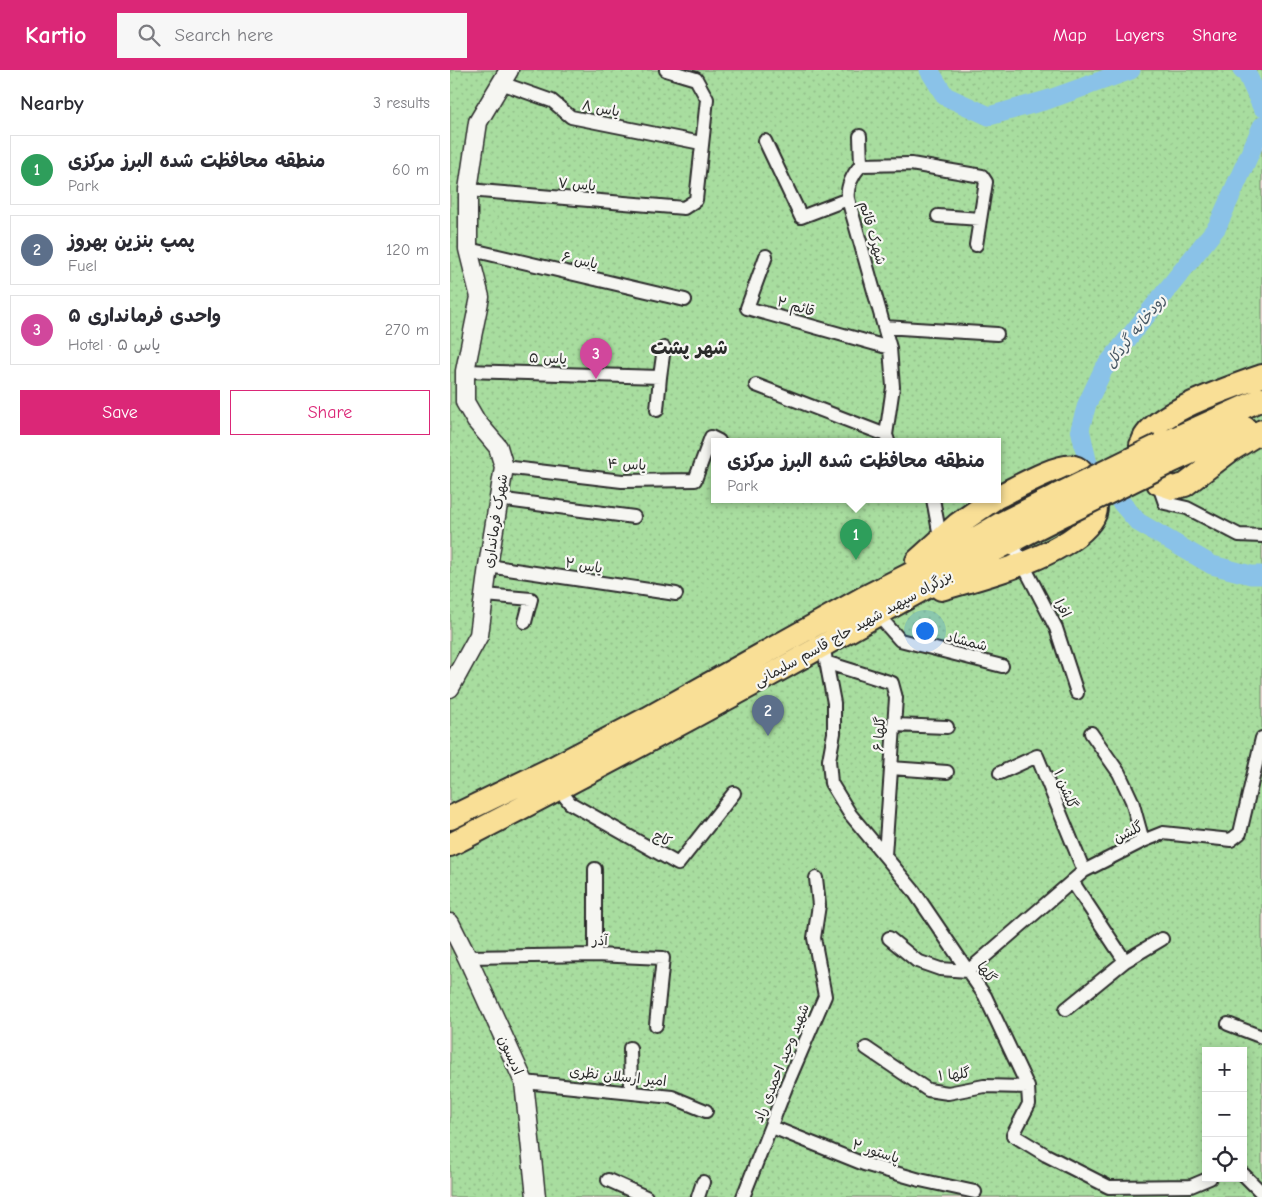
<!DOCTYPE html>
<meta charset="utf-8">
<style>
body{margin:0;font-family:"Comic Neue","Playpen Sans Arabic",sans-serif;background:#f7f7f7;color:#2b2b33}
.controls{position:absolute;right:15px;bottom:15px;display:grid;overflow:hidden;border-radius:0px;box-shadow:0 2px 12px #0003}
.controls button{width:45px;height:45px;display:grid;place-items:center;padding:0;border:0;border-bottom:1px solid #e1e1e2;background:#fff;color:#2b2b33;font:25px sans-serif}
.you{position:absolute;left:474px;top:560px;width:18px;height:18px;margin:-12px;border:4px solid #fff;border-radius:50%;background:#1a73e8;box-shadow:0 0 0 8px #1a73e833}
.badge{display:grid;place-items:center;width:32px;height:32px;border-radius:50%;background:#db2777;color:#fff;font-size:16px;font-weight:700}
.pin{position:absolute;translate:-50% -41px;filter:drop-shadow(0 1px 2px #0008)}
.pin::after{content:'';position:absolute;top:26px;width:18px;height:15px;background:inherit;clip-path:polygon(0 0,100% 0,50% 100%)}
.popup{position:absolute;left:261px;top:368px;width:290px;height:65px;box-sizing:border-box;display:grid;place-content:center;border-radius:0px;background:#fff;filter:drop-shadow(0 1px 4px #0005);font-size:16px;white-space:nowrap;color:#7c7c81}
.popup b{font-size:19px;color:#2b2b33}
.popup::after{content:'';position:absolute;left:50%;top:100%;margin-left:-10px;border:10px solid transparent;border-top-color:#fff}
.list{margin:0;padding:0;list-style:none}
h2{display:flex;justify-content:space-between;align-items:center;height:65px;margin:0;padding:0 20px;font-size:21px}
h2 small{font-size:16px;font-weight:400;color:#7c7c81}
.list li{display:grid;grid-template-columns:32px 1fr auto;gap:15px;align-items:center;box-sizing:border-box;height:70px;margin:0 10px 10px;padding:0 10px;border:1px solid #e1e1e2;border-radius:0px}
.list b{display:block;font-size:19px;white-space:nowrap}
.list p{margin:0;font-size:16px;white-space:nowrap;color:#7c7c81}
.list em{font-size:16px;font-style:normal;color:#7c7c81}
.actions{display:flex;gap:10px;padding:15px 20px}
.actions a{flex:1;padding:11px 0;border:1px solid #db2777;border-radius:0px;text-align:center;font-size:18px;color:#db2777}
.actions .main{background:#db2777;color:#fff}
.icon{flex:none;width:28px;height:28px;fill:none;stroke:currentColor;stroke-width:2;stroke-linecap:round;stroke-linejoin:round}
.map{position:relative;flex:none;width:812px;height:1127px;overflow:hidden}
header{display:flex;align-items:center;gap:30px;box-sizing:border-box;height:70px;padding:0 25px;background:#db2777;color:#fff}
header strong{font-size:24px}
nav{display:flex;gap:28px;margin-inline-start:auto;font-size:18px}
.search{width:350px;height:45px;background:#f7f7f7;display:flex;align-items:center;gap:12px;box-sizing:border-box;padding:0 18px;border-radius:0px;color:#7c7c81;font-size:19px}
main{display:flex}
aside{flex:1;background:#fff}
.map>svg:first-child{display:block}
</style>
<header>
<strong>Kartio</strong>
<div class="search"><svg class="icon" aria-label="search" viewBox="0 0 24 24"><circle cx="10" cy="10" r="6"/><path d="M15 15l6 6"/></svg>Search here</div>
<nav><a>Map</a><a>Layers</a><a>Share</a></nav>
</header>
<main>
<aside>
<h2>Nearby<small>3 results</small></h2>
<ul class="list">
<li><span class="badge" style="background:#2e9e5b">1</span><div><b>منطقه محافظت شده البرز مرکزی</b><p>Park</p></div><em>60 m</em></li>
<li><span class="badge" style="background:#5c6f8a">2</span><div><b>پمپ بنزین بهروز</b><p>Fuel</p></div><em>120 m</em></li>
<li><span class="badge" style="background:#d1479c">3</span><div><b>۵ واحدی فرمانداری</b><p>Hotel · یاس ۵</p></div><em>270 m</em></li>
</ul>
<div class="actions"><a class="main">Save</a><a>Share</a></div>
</aside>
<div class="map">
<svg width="812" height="1127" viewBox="0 0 812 1127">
<defs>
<pattern id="park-dots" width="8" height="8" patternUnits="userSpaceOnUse" patternTransform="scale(1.25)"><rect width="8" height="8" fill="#a8dd9f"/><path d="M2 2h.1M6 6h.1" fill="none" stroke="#91be89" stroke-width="1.8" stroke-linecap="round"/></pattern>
</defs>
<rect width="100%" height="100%" fill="#eedcd8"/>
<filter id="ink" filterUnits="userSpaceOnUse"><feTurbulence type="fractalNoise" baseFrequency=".02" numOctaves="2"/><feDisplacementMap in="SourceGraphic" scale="10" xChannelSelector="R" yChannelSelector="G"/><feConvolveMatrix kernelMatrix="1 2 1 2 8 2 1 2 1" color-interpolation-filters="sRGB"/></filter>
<g filter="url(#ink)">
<!-- park -->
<path fill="url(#park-dots)" stroke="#6a8465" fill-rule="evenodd" d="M0 0H812V1127H0ZM265 371H547V429H265ZM756 981H793V1108H756Z"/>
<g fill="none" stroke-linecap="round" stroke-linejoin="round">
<!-- river -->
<path stroke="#8ac2e8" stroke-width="19" d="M479 0 495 26 539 46 597 30 681 0
M792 0 797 4 812 37
M812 56 767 157 653 300 637 334 630 359 638 394 688 452 762 495 801 505H812"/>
<defs>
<path id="street" d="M51 13 102 31 121 47 251 73
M410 66 411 95
M315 71 351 147 398 129
M18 120 234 138 246 130 257 29 246 9 216 0
M488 146 530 149
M18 179 235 230
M316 186 297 238 440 278
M434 257 547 264
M15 301 210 307 214 278
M306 315 436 365
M207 340 210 307
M438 371 436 365 443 317 440 278 398 129C396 117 403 104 411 95L461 94 532 106 536 112 526 175
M54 397 172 411 245 410 261 367 269 371
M708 413 715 433 737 438 789 465 812 466
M48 429 184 447
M483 429 491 472
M561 471 606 558 627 623
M38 496 226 524
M35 525 81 529 75 552
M427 544 450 570 552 596
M373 575 384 633V663L379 690 381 713 400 744 463 820 535 926 578 1017 579 1034 563 1065 596 1085 659 1117 741 1116 760 1108
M378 593 442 613 446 628 435 785
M444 655 497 657
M641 663 669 703 682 731 693 771
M441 698 497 702
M550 703 587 686 634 801
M109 719 120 733 228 794 284 723
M145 799V885
M622 811 675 891
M439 868 467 891 490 899 518 901 634 801 693 771 713 763 781 770 790 763 812 668
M17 887 145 885 213 888 206 955
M616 939 675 891 712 869
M778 954 812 967
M180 978 181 1022
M416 978 478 1020 498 1023 534 1016 578 1017
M74 1012 222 1027 256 1041
M322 1057 414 1094 470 1110 525 1122
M793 1104 812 1123
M158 1110 196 1127
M248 1127 253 1112
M293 1127 338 1012 375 926 364 868 369 835 366 808"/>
<path id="secondary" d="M0 618 29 565 38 496 54 397 48 377 26 351 15 332V301L30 227 18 179V120L28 52 59 0
M0 853 17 887 74 1012 86 1127"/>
<path id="highway" d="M812 306C782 317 714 339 696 365 694 367 693 372 691 375L708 413 723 418 735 415 781 380 812 361
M710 375 812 329
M718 393 795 358
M467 491 508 454 544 429
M491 519C533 507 608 488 637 456 647 445 648 438 643 425 639 416 634 399 624 397 610 392 562 420 547 427
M0 748 97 701 198 648 415 527 494 487 552 453 608 425
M0 775C126 710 251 644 374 575 454 529 534 484 617 443"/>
</defs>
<!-- street casing -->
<use href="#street" stroke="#2b2b2b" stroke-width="16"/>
<!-- secondary casing -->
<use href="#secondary" stroke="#2b2b2b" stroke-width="21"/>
<!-- highway casing -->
<use href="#highway" stroke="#2b2b2b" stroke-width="26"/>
<!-- street -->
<use href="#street" stroke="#f6f6f2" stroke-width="12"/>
<!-- secondary -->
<use href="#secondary" stroke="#f6f6f2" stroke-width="18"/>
<!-- highway -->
<use href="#highway" stroke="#f9df96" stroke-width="22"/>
<defs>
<path id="highway-bridge" d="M608 425 710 375
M617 443 718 393"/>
</defs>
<!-- highway-bridge casing -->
<use href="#highway-bridge" stroke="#2b2b2b" stroke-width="26" stroke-linecap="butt"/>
<!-- highway-bridge -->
<use href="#highway-bridge" stroke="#f9df96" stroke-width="22"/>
</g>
</g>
<g text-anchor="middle" stroke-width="4.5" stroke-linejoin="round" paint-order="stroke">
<!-- street labels -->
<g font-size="14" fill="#2b2b2b" stroke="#f6f6f2">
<text transform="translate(151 38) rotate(11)" y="5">یاس ۸</text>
<text transform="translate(127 114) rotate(5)" y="5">یاس ۷</text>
<text transform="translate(423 163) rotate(74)" y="5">شهرک قائم</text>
<text transform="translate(130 190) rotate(13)" y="5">یاس ۶</text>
<text transform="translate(346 236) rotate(16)" y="5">قائم ۲</text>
<text transform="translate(98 288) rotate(2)" y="5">یاس ۵</text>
<text transform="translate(177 394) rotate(3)" y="5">یاس ۴</text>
<text transform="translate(45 451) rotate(-81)" y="5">شهرک فرمانداری</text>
<text transform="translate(134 495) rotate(9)" y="5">یاس ۲</text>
<text transform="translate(613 538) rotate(63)" y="5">افرا</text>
<text transform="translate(403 558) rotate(-29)" y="5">بزرگراه سپهبد شهید حاج قاسم سلیمانی</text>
<text transform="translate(517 571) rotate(14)" y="5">شمشاد</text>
<text transform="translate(429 664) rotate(-86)" y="5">گلها ۶</text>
<text transform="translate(616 719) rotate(68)" y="5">گلشن ۱</text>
<text transform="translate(678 762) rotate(-26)" y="5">گلشن</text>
<text transform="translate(213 768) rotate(29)" y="5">کاج</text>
<text transform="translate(150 870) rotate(1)" y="5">آذر</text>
<text transform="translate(537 902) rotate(56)" y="5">گلها</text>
<text transform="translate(61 985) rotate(66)" y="5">ادیسون</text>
<text transform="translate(331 993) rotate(-68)" y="5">شهید وحید احمدی راد</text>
<text transform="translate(504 1004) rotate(-5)" y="5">گلها ۱</text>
<text transform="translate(168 1006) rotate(6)" y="5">امیر ارسلان نظری</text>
<text transform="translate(426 1081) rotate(18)" y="5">پاستور ۲</text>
</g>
<!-- water labels -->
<g font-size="15" font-style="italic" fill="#485864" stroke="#f6f6f2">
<text transform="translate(685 261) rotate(-52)" y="5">رودخانه گردکل</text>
</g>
<!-- district labels -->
<g font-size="19" font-weight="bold" fill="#2b2b2b" stroke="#f6f6f2">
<text x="239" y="284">شهر پشت</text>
</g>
</g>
</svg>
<div class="controls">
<button>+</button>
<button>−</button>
<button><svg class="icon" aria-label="locate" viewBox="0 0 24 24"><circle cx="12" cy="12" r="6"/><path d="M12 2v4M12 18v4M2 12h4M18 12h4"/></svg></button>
</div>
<div class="you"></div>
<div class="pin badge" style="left:406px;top:490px;background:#2e9e5b">1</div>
<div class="popup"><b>منطقه محافظت شده البرز مرکزی</b>Park</div>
<div class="pin badge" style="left:318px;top:666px;background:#5c6f8a">2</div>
<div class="pin badge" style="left:146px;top:309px;background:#d1479c">3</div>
</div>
</main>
